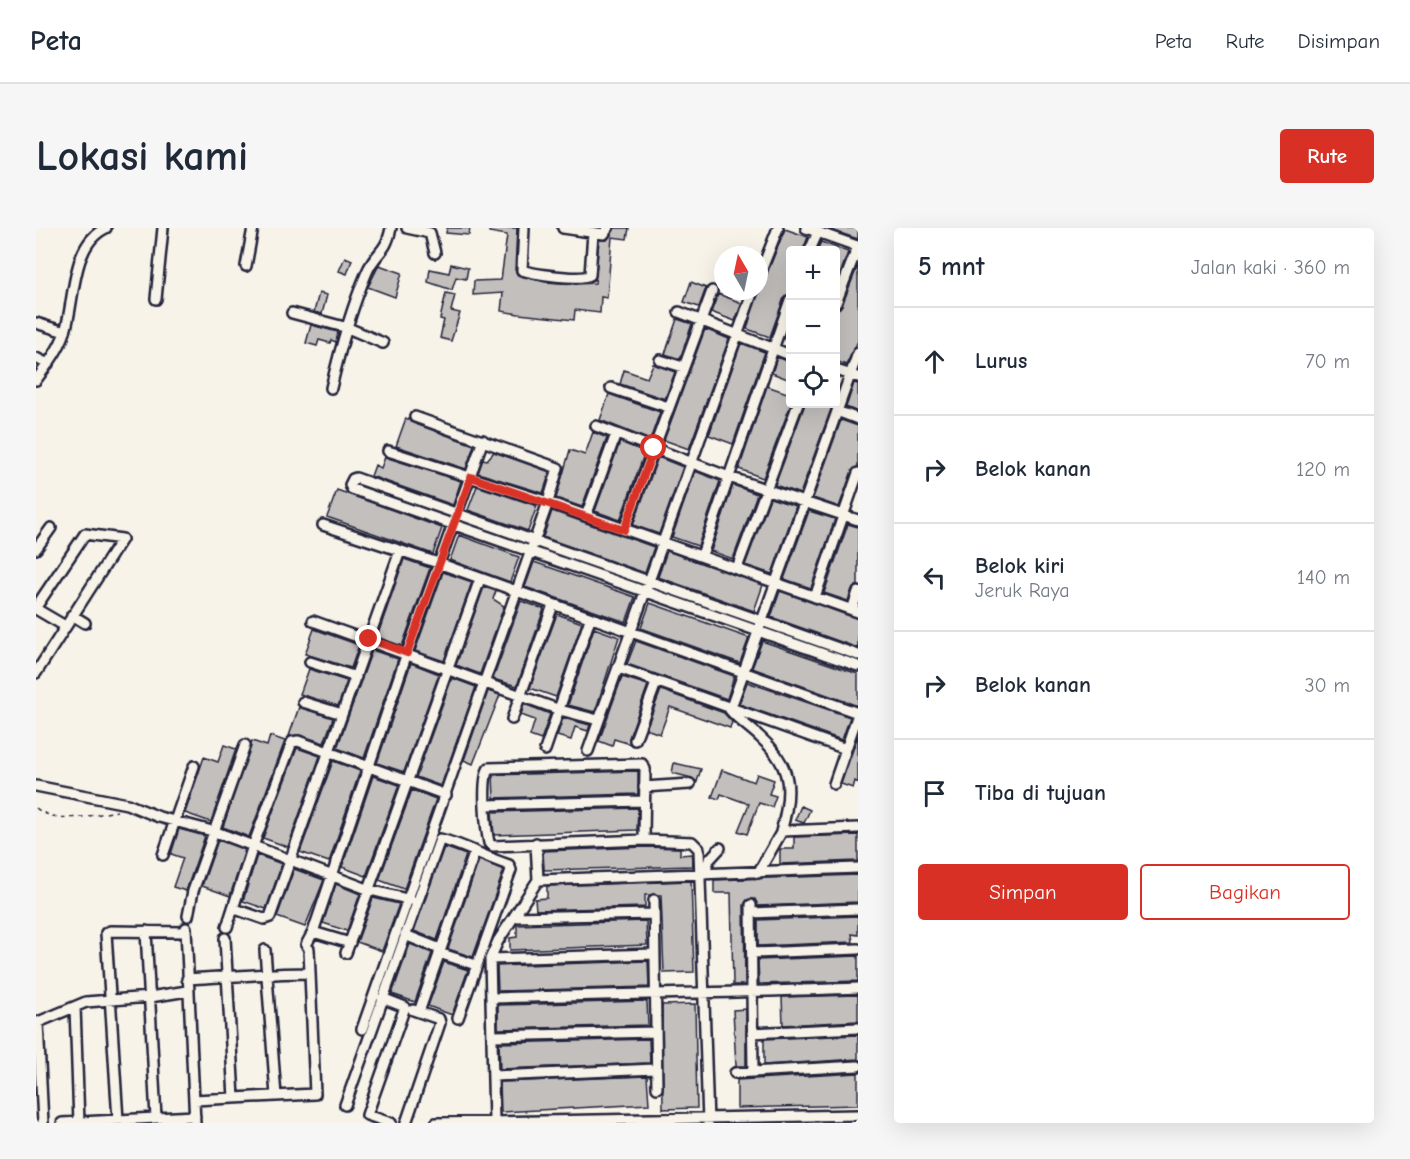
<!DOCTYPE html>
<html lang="id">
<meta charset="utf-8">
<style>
body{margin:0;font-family:"Comic Neue",sans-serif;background:#f6f6f7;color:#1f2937}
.controls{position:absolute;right:18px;top:18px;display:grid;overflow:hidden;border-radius:6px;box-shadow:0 6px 24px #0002}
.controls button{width:54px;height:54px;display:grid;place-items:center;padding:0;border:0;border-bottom:2px solid #e0e1e3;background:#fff;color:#1f2937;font:30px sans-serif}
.compass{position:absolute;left:678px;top:18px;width:54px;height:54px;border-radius:50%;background:#fff;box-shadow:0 6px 24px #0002;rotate:351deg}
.stop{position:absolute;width:18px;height:18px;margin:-14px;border:4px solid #d93025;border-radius:50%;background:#fff}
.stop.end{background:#d93025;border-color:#fff;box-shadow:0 2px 6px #0008}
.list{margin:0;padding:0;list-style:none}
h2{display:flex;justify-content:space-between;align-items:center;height:78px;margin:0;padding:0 24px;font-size:26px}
h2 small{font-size:20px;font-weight:400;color:#747a83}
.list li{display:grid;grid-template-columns:39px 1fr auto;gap:18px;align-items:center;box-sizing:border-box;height:108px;padding:0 24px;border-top:2px solid #e0e1e3}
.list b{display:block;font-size:22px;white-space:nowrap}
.list p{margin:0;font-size:20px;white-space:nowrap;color:#747a83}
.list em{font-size:20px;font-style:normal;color:#747a83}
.actions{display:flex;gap:12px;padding:18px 24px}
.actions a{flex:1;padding:14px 0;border:2px solid #d93025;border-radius:6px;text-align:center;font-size:21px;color:#d93025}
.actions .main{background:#d93025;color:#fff}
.icon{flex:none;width:33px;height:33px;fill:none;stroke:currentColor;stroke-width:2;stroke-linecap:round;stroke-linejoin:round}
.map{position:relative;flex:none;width:822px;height:895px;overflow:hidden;border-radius:6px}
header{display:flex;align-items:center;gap:36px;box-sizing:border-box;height:84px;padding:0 30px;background:#fff;border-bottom:2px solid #e0e1e3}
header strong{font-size:28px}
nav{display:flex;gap:33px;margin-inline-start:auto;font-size:21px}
.intro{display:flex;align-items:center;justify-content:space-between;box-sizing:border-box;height:144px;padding:0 36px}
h1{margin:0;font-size:42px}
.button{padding:15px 27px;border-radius:6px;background:#d93025;color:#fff;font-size:21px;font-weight:700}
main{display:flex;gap:36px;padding:0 36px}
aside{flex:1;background:#fff;border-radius:6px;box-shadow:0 6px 24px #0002}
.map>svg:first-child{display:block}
</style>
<header>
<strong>Peta</strong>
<nav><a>Peta</a><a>Rute</a><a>Disimpan</a></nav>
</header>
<div class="intro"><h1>Lokasi kami</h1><a class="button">Rute</a></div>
<main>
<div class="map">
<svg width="822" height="895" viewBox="0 0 822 895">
<rect width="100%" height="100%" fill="#f7f3e8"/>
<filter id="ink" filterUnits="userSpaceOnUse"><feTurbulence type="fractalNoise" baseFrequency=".0167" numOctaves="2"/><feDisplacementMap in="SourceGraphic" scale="12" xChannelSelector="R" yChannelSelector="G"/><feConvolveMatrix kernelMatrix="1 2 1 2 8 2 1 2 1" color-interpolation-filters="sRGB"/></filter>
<g filter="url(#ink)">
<!-- building -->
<path fill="#c2bfbd" stroke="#22223b" stroke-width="1.5" d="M411 0H434L433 7 410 5Z
M454 0H481L479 42 482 47 509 54 541 56 559 55 563 12H571L579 0H593L591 11 576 9 571 70 565 69 564 85 539 82 538 92 483 86 465 83 467 65 437 67 438 53 465 52 471 7 453 4Z
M792 0H822V11L792 1Z
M749 1 772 9 767 22H754V65L748 70 734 109 711 101 724 55 729 50Z
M785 14 812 24 800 58V22H781Z
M309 29 316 32 311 46 303 43Z
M415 36 432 40 430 51 420 49 416 62 392 54 394 41 413 45Z
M343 37 366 45 359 69 332 59Z
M822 37V113L810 137 800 133V82L806 77Z
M655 54 670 60 663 79 648 74Z
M283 65 291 67 286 86 278 84Z
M410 65 419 67 415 83 424 85 415 113 404 110 408 92 404 91Z
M682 66 706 75 699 93 675 84Z
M641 91 656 96 644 131 629 126Z
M275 97 302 104 300 114 295 112 294 115 283 112 281 118 270 115Z
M669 101 693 111 653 221 628 212Z
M705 115 729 124 697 216 673 207Z
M741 129 754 134V152L736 145Z
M617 136 639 144 629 171 584 156 588 142 611 150Z
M818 155 822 156V184L810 179Z
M731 158 754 166 755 176 727 250 703 241Z
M573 166 624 184 614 212 564 192Z
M769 176H797L764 266 739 257Z
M370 190 377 195 438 217 430 241 360 218Z
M805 192 822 198V238L816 243 803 279 777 270Z
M557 204 571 210 546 279 520 270 534 222 549 227Z
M584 214 609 224 584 292 559 283Z
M458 224 514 244 507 265 442 245 447 231 451 232Z
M349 229 425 253 417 277 335 248 339 237 345 240Z
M622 229 647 239 623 306 597 297Z
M659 243 684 253 662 318 636 309Z
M697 257 721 266 697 331 675 323Z
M441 258 501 278 492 303 432 282Z
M301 262 406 300 397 326 291 289Z
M734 270 760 278 736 346 709 337Z
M516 283 618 319 609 345 507 309Z
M773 283 799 291 775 360 748 351Z
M812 296 822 299V357L816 361 812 373 788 365Z
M423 307 483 329 474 354 414 332Z
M631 323 727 357 718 383 622 349Z
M368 331 394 340 366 418 341 409Z
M498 334 599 369 590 394 489 359Z
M407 344 436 354 408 433 379 423Z
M448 359 460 363 457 371 468 378 444 446 420 437Z
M744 363 822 391V420L735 389Z
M485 373 508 381 481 458 457 451Z
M614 375 713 410 704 435 605 400Z
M521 386 546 395 520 469 494 460Z
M558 400 583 409 559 484 532 477Z
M278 401 323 417 315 440 269 426Z
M600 413 698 448 691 471 591 436Z
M726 413 822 446V478L716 440Z
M336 422 362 431 328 530 301 520Z
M375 435 403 446 368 544 341 535Z
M273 441 311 453 302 478 264 466Z
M586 449 612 457 593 510 594 516 578 511 576 518 563 513Z
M416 450 440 459 405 558 380 549Z
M711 454 814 489 806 512 703 476Z
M625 462 688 485 696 494 694 500 634 479 624 506 610 501Z
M452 463 464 467 437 536 428 532Z
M488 476 514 486 505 512 494 508 499 492 485 487Z
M263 479 297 490 288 515 264 507 253 508Z
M527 490 554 497 552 503 539 499 535 512 521 508Z
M822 507V555L819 553 817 560 805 556Z
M234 508 249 513 213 609 187 599 216 513 231 518Z
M188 517 200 521 175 594 149 585 168 529 182 534Z
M261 520 284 528 252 619 227 610Z
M297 533 324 543 293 634 264 624Z
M638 535 665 541 661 554 656 550 636 545Z
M686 542 718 554 721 546 738 552 733 566 740 568 736 579 723 575 711 606 702 603 713 576 685 566 683 571 676 569Z
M602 543V566L458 570 457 547Z
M337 548 363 557 330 648 306 639Z
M376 562 400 571 368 661 343 652Z
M765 578 774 582 768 595 759 592Z
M602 580 601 602 458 607 456 584Z
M143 601 169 608 150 663 137 659 147 630 135 626Z
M822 607V633L744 636V621H758V609Z
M182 612 209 622 194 668 166 658Z
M408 619 430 627 401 712 378 703Z
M608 619 644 620V627L656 626 657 638 508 642 507 623Z
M221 627 246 636 230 681 207 673Z
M443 632 468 642 437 729 412 721Z
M258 641 288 652 269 699 241 689Z
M822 647V674L722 678 719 671 711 672 708 677 709 757H697L695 665H678V652Z
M655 653 658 744 628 745 625 667H609V679L500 682 499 671 511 670V658Z
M300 656 324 666 311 703 287 695Z
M337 670 363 676 346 723 321 714Z
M822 688V707L816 706 817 714 722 718V692Z
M610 693 611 717 474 722V710L481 709V697Z
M374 716 396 725 379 774 356 766Z
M822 728V753L723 756 722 732Z
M612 733 613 759 462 763 461 738Z
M408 734 432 742 416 787 392 778Z
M822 767V793L747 797 746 769Z
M611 773 612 797 462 801V777Z
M659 776 661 880 627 881 626 777Z
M710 781V838H700L697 782Z
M822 807V831L728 837V811Z
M613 811 614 835 464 841 463 815Z
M822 845V877L701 880V852Z
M611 848 613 876 465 884 464 854Z"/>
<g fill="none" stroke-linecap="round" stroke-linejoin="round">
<defs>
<path id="minor" d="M371 0 394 5 399 25
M488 0 486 42C497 46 545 53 554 47L557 5
M527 0 568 6 572 0
M770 0 821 18
M774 22 782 4
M210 38 217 0
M723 48 742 0
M120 71 127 0
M800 75 822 18
M643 84 754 127
M256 85 312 100 347 115
M0 95 29 104
M0 130 12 136
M624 132 647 139
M800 142 822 149
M0 152C11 137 23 122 29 104 39 72 35 16 70 0
M295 160C304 121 315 81 331 44 340 23 350 26 355 0
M575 160 632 179
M801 183 822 191
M560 198 693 249 822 292
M352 223 512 274 822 384
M550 288 580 206
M287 297 405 336 822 485
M588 302 676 63
M0 321 15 300
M666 327 754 72
M701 340 762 176
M779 369 822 245
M0 379 49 306 86 311 0 445
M0 381 29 398
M816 382 822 364
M36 387 49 395
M277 393 524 482 562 492
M822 427 320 250 317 251 314 257 316 261 822 438
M274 434 320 449
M583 440 810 521
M267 474 306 486
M476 491 517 377
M599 512 620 455
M509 522 554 391
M552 523 717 63
M606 536 609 541 608 612 457 618 453 615C450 601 445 550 453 540Z
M798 556 822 486
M0 558 91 576 123 589 180 604 334 662 375 672
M608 559 654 556
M449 577 608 573
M745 604C756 565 757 538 725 510 715 500 703 493 694 482L822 125
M608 612 656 614 663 621 672 895
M127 627 158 538
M722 645 746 603 822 600
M669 646 673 632 684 620
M502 652 822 640
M618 672 621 860
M715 677 717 844
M199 681 228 691 234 689 364 323
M715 685 822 681
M152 688 157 663 209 517
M478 689 617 686
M191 699 217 618 256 514 262 513 410 567
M150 700 159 895
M110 703 120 890 159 888
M277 704 314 715
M369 707 404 721
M189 710 198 870
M270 717 277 704 371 425 447 212
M229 722 240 868
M310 725 444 351
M403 725 440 737
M716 725 822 721
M454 731 618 726
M151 751C192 749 233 745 274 745
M346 770 369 779 331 887 355 895
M455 770C577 766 699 765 822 760
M39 779 43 895
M383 784 439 623
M0 795 50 774 114 769 151 763
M2 795 7 895
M326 801 512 274 522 240 379 189
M716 805 822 800
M456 808 620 804
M699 845 822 838
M457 848 620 841
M158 872 279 866 273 721
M309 877 404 611C429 617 448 629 473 637L475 642 422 790
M82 892 70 705 74 703 150 704
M458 893 454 731 462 713 502 652 500 615
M26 895 120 890
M370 895 404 795 403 791 377 782
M400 895 822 887"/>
</defs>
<!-- minor casing -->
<use href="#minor" stroke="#22223b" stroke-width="14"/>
<!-- path -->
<path stroke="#22223b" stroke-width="1.5" stroke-dasharray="4.5 4.5" stroke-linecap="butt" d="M0 580C21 597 57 587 81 583"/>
<!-- minor -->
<use href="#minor" stroke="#f7f3e8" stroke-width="9"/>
</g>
</g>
<g fill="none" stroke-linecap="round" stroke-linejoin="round" filter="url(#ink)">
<!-- route -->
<path stroke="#d93025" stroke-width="8" d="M333 411 371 425 435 249 588 302 618 220"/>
</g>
</svg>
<div class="controls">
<button>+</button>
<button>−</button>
<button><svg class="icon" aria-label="locate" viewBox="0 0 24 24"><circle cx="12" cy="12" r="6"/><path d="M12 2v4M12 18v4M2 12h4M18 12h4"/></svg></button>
</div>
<svg class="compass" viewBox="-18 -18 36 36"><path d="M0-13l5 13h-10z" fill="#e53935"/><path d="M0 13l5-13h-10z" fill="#747a83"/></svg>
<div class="stop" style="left:618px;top:220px"></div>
<div class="stop end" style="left:333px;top:411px"></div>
</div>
<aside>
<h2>5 mnt<small>Jalan kaki · 360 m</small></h2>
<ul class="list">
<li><svg class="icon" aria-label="ahead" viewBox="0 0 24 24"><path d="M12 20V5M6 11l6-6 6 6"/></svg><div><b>Lurus</b></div><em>70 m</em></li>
<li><svg class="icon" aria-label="right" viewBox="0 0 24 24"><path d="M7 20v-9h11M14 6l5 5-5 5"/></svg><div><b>Belok kanan</b></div><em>120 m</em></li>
<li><svg class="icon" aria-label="left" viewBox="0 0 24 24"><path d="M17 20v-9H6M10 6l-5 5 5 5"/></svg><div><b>Belok kiri</b><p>Jeruk Raya</p></div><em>140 m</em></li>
<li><svg class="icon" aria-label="right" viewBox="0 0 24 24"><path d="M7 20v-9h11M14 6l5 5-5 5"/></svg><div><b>Belok kanan</b></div><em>30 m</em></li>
<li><svg class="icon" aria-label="arrive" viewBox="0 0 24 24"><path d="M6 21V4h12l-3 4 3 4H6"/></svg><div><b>Tiba di tujuan</b></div></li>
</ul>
<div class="actions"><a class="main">Simpan</a><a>Bagikan</a></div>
</aside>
</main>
